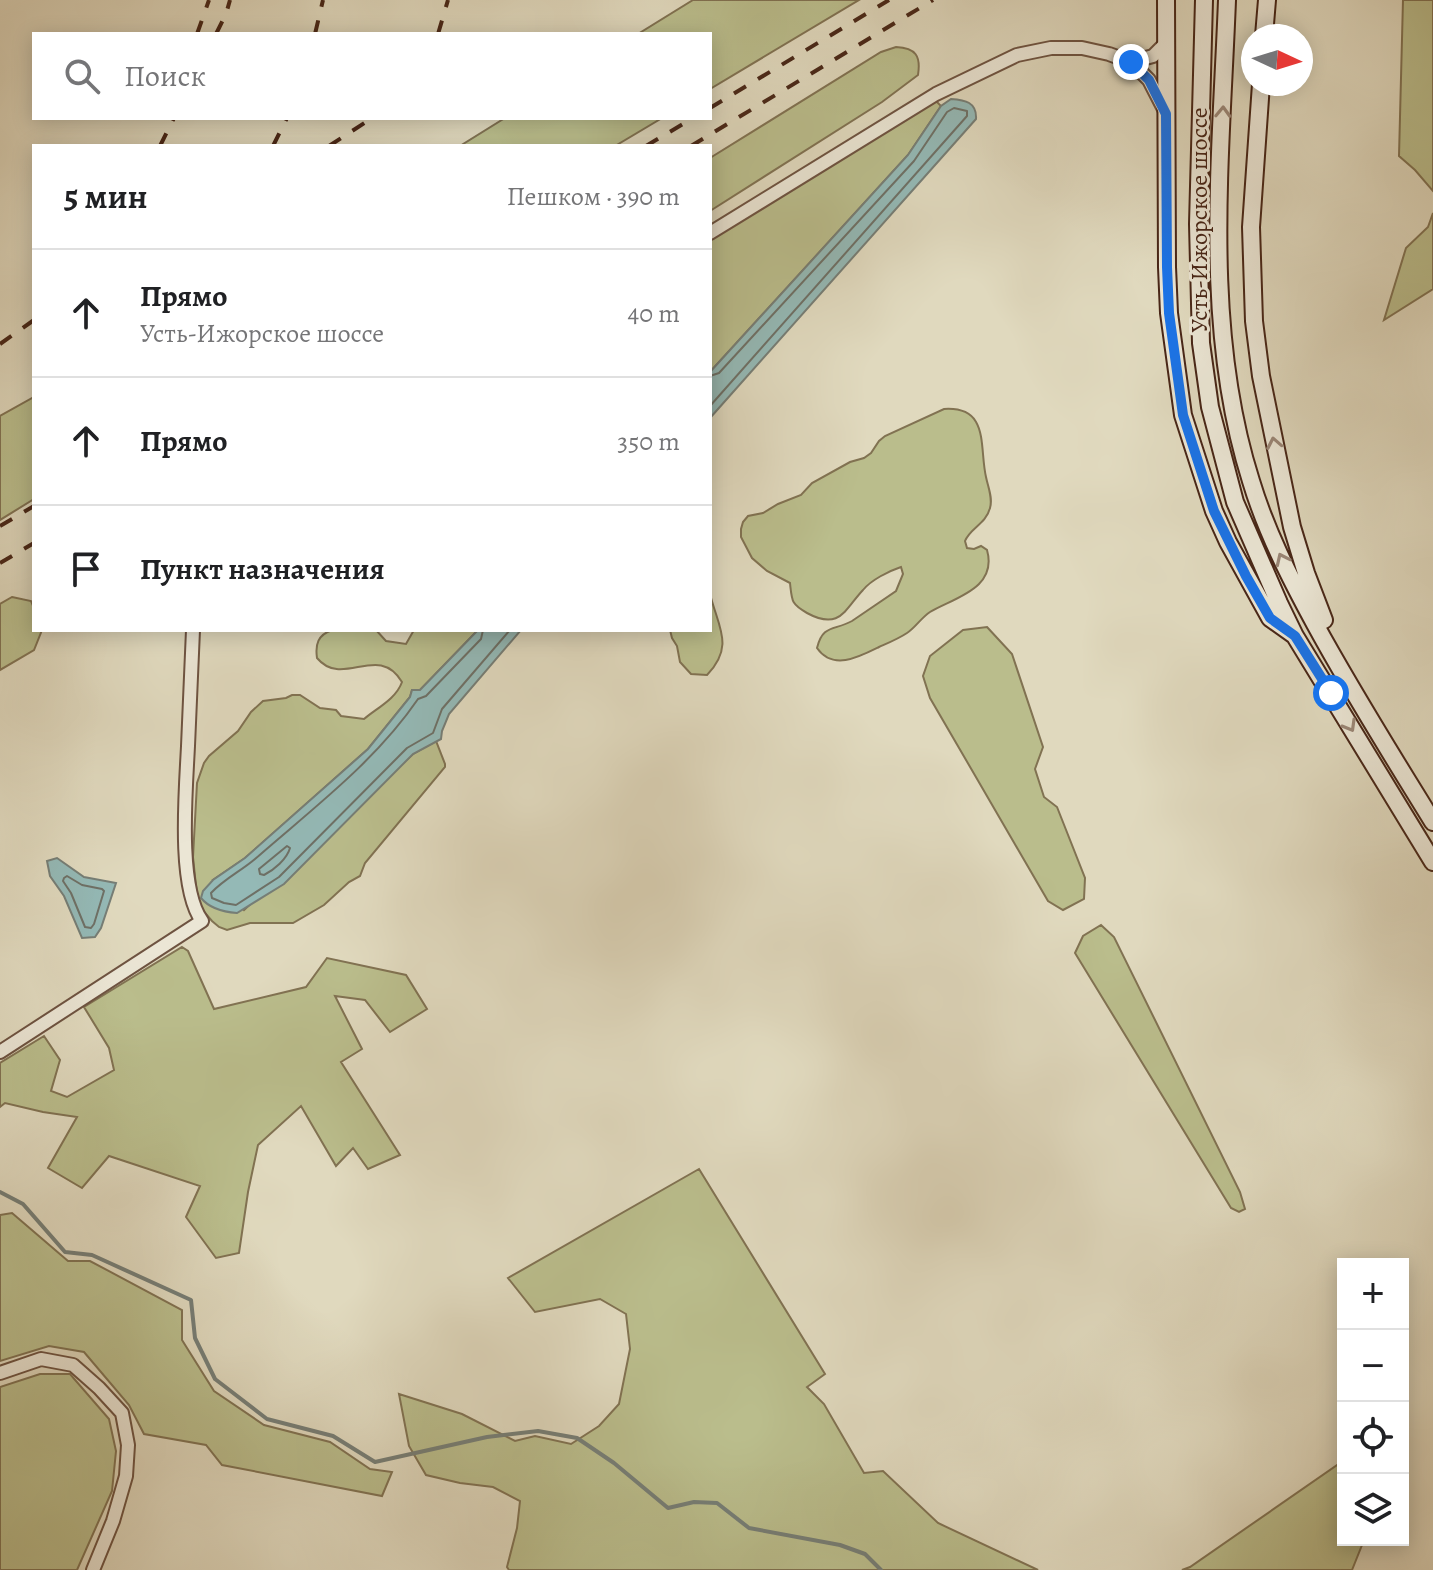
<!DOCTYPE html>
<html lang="ru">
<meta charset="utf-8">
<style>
body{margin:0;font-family:Alegreya,serif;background:#f6f6f6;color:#202124}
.controls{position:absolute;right:24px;bottom:24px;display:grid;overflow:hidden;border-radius:0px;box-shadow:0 4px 20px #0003}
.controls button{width:72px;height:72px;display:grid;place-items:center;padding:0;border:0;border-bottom:2px solid #e0e0e0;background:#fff;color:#202124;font:40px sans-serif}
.compass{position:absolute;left:1241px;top:24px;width:72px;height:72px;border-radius:50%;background:#fff;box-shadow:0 4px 20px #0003;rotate:94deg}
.stop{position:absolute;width:24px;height:24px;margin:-18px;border:6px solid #1a73e8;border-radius:50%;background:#fff}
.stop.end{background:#1a73e8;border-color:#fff;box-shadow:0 2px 8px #0008}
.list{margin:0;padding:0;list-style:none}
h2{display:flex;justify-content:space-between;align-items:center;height:104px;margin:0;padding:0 32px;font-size:34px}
h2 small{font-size:26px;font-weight:400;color:#757577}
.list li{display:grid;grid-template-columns:52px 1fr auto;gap:24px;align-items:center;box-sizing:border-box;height:128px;padding:0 32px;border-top:2px solid #e0e0e0}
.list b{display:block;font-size:30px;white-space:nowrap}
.list p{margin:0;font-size:26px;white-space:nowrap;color:#757577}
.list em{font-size:26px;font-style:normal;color:#757577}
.icon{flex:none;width:44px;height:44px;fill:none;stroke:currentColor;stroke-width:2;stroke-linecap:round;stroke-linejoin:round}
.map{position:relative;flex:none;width:1433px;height:1570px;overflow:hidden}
.search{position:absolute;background:#fff;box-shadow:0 4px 20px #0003;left:32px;top:32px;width:680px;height:88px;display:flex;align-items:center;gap:20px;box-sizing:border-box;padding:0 28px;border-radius:0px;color:#757577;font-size:30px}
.panel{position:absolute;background:#fff;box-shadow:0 4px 20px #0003;left:32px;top:144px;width:680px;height:488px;border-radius:0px}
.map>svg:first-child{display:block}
</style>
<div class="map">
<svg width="1433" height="1570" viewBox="0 0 1433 1570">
<rect width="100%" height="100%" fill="#e0d9be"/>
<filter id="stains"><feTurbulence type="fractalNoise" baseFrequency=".0025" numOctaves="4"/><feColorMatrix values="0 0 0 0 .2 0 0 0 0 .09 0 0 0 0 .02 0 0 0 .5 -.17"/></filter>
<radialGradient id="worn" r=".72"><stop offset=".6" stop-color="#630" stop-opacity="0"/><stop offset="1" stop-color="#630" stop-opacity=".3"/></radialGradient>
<!-- green -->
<path fill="#babd8c" stroke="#817252" stroke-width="2" d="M693 0H859L710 89V34H638Z
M1403 0H1433V191L1415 170 1399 156Z
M896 47C916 48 921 56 918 75L882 102 710 211V158L881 52Z
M935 100 941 106 908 155 710 372V240L924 101Z
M505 118H662L615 146H460Z
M1433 213V289L1384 320 1406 248 1428 227Z
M34 397V499L0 520V416Z
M944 409C990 406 979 447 986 477 988 487 993 498 990 508 986 524 970 528 965 541L967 548 974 549 981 546 987 550C998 589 953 598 930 612 921 618 915 628 907 633 898 639 888 643 879 647 859 657 833 671 817 648 823 624 834 631 852 621L896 591 903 574 901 567C889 571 871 580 863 590 845 609 840 631 807 613 791 604 792 601 790 583L767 571 752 558 741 537V529L743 522 748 516 763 513 778 504 801 495 812 483 850 462 864 458 871 453 879 441 885 436Z
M710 594C718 627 735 646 707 675L691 674 680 662 677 646 672 638 670 630H710Z
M12 597 31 601 34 608V630H42L34 650 0 670V604Z
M987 627 1012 654 1043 747 1035 769 1044 797 1057 807 1085 878 1084 899 1063 910 1048 901 930 698 923 676 930 656 963 630Z
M332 630H376L386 641 406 644 414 630H478L420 690H412L410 697 368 749 245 858 213 880 244 910 413 754 436 741 445 764V767L365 863 360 876 349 882 324 905 293 923H250L227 930 219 927 212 921 199 906 196 886 193 857 197 783 204 763 209 756 238 731 251 712 263 701 286 698 292 695H300L320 708 336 710 341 716 364 719C377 708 396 699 402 682 378 642 343 689 317 658 315 644 318 635 332 630Z
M1101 925 1114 937 1240 1192 1245 1209 1239 1212 1231 1208 1075 953 1083 936Z
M182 947 188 951 214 1009 306 987 327 958 406 975 427 1009 390 1032 365 1000 335 996 362 1049 341 1062 400 1155 368 1169 353 1148 336 1166 301 1106 258 1145 248 1192 239 1253 216 1258 186 1217 200 1186 109 1156 82 1188 48 1168 77 1117 43 1112 5 1103 0 1107V1063L44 1036 60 1060 51 1091 67 1097 114 1070 109 1048 84 1007Z
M699 1169 825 1374 807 1387 824 1404 864 1473 883 1471 938 1523 1038 1570H509L507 1567 517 1528 520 1501 493 1487 460 1483 426 1475 409 1446 399 1394 462 1414 515 1441 535 1436 571 1444 599 1426 619 1404 630 1349 626 1314 600 1299 535 1312 508 1278Z
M12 1213 68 1261H90L182 1310V1340L214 1391 264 1425 330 1442 370 1469 392 1472 382 1496 222 1465 206 1445 144 1434 129 1405 84 1352 49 1346 0 1361V1215Z
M40 1374H70L109 1419 116 1451 112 1491 77 1570H0V1387Z
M1343 1461V1540H1364L1352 1570H1182L1190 1567Z"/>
<!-- water -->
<path fill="#94b9b6" stroke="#767e76" stroke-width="2" d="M951 99C965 100 977 102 976 119L710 418V372L908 155 941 106Z
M478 630H521L449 714 442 731 441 739 413 754 284 884 237 913C223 912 210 909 201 898L203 891 213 880 245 858 368 749 410 697 412 690H420Z
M57 858 84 877 116 883 101 928 95 937 82 938 64 896 50 876 47 861Z"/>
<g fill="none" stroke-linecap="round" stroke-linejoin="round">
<!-- shore -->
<path stroke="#6e7066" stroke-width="2" d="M710 376 719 373 914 161 947 112 954 108 967 111V116L710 406
M483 630 481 639 426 696 418 699C375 762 312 809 255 859 241 871 224 879 211 893L212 898 224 903 236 905 279 877 407 748 433 733 442 709 510 630
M287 846 290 848C287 859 274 870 264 875L260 874 259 869Z
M67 876 82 885 102 889 104 891 94 924 91 928 85 927 71 893 63 881 64 878Z"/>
<!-- stream -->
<path stroke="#767e76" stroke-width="4" d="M0 1192 23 1204 65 1252 92 1255 191 1300 195 1338 215 1379 267 1419 333 1436 375 1462 487 1437 538 1431 577 1438 614 1463 668 1508 694 1502 717 1503 749 1528 840 1545 865 1554 881 1570"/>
<defs>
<path id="street" d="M1131 62 1153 56 1166 43
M710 233 936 94 1017 55 1051 48H1082L1109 54 1131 62 1149 80 1165 111
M0 1052 202 921C177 887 186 789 188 746 190 708 191 669 193 630
M0 1373 41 1359 73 1365 99 1388 122 1413 128 1445 126 1476 113 1521 93 1570"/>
<path id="secondary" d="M1166 0 1167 267 1169 313 1183 415 1214 511 1228 542 1270 618 1294 635
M1204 0 1198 224 1201 343 1210 407 1235 502 1279 603 1295 636 1433 862
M1227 0C1221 159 1202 327 1251 481 1266 531 1290 578 1315 624 1352 692 1393 757 1433 822
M1264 36 1267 0
M1261 84 1251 227 1254 321 1261 376 1292 527 1306 573 1324 620"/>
</defs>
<!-- street casing -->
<use href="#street" stroke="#6e5341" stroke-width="16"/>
<!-- secondary casing -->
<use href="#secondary" stroke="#482617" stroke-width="20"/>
<!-- street -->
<use href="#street" stroke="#ebe6d5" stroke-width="12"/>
<!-- secondary -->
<use href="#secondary" stroke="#ebe6d5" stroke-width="16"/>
<!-- rail -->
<path stroke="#482617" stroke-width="4" stroke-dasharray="14 14" stroke-linecap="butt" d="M197 34 209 0
M216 34 226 14 230 0
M315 34 323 0
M438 34 448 0
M710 108 889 0
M160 146 174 118
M273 146 287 118
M329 146 372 118
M646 146 693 118
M691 146 933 0
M0 344 34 320
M0 526 34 506
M0 563 34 543"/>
</g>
<!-- one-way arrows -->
<defs><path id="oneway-chevron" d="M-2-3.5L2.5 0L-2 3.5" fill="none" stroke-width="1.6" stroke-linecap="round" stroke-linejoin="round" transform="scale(2)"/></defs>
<g stroke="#9a8676">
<use href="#oneway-chevron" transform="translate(1223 112) rotate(-88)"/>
<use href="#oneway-chevron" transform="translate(1274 443) rotate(-101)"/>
<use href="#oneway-chevron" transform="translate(1282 559) rotate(-115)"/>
<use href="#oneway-chevron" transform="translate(1350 726) rotate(60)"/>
</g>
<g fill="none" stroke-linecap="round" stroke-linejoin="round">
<!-- route -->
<path stroke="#1a73e8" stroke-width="10" d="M1131 62 1149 80 1166 114 1167 267 1169 313 1183 415 1214 511 1246 576 1270 618 1295 636 1331 693"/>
</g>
<g text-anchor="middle" stroke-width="6" stroke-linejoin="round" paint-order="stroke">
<!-- street labels -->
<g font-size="24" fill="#482617" stroke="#ebe6d5">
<text transform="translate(1199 220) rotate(-90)" y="8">Усть-Ижорское шоссе</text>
</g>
</g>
<rect width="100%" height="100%" filter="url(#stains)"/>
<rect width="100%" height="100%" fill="url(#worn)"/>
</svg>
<div class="controls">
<button>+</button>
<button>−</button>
<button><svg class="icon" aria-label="locate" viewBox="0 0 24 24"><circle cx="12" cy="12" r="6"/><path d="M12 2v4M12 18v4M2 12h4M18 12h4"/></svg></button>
<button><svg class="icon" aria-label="layers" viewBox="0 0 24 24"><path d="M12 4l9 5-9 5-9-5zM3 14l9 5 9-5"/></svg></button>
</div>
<svg class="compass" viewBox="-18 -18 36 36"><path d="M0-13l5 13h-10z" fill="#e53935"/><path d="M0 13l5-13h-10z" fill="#757577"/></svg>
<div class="stop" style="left:1331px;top:693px"></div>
<div class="stop end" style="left:1131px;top:62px"></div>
<div class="search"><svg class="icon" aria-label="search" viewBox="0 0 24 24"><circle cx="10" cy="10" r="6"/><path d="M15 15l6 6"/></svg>Поиск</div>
<section class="panel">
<h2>5 мин<small>Пешком · 390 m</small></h2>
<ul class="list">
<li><svg class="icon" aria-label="ahead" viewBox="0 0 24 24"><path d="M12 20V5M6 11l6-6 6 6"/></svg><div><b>Прямо</b><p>Усть-Ижорское шоссе</p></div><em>40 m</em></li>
<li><svg class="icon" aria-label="ahead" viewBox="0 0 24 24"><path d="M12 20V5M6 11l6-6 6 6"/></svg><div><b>Прямо</b></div><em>350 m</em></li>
<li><svg class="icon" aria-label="arrive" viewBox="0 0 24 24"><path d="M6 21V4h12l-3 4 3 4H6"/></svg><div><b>Пункт назначения</b></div></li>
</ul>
</section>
</div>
